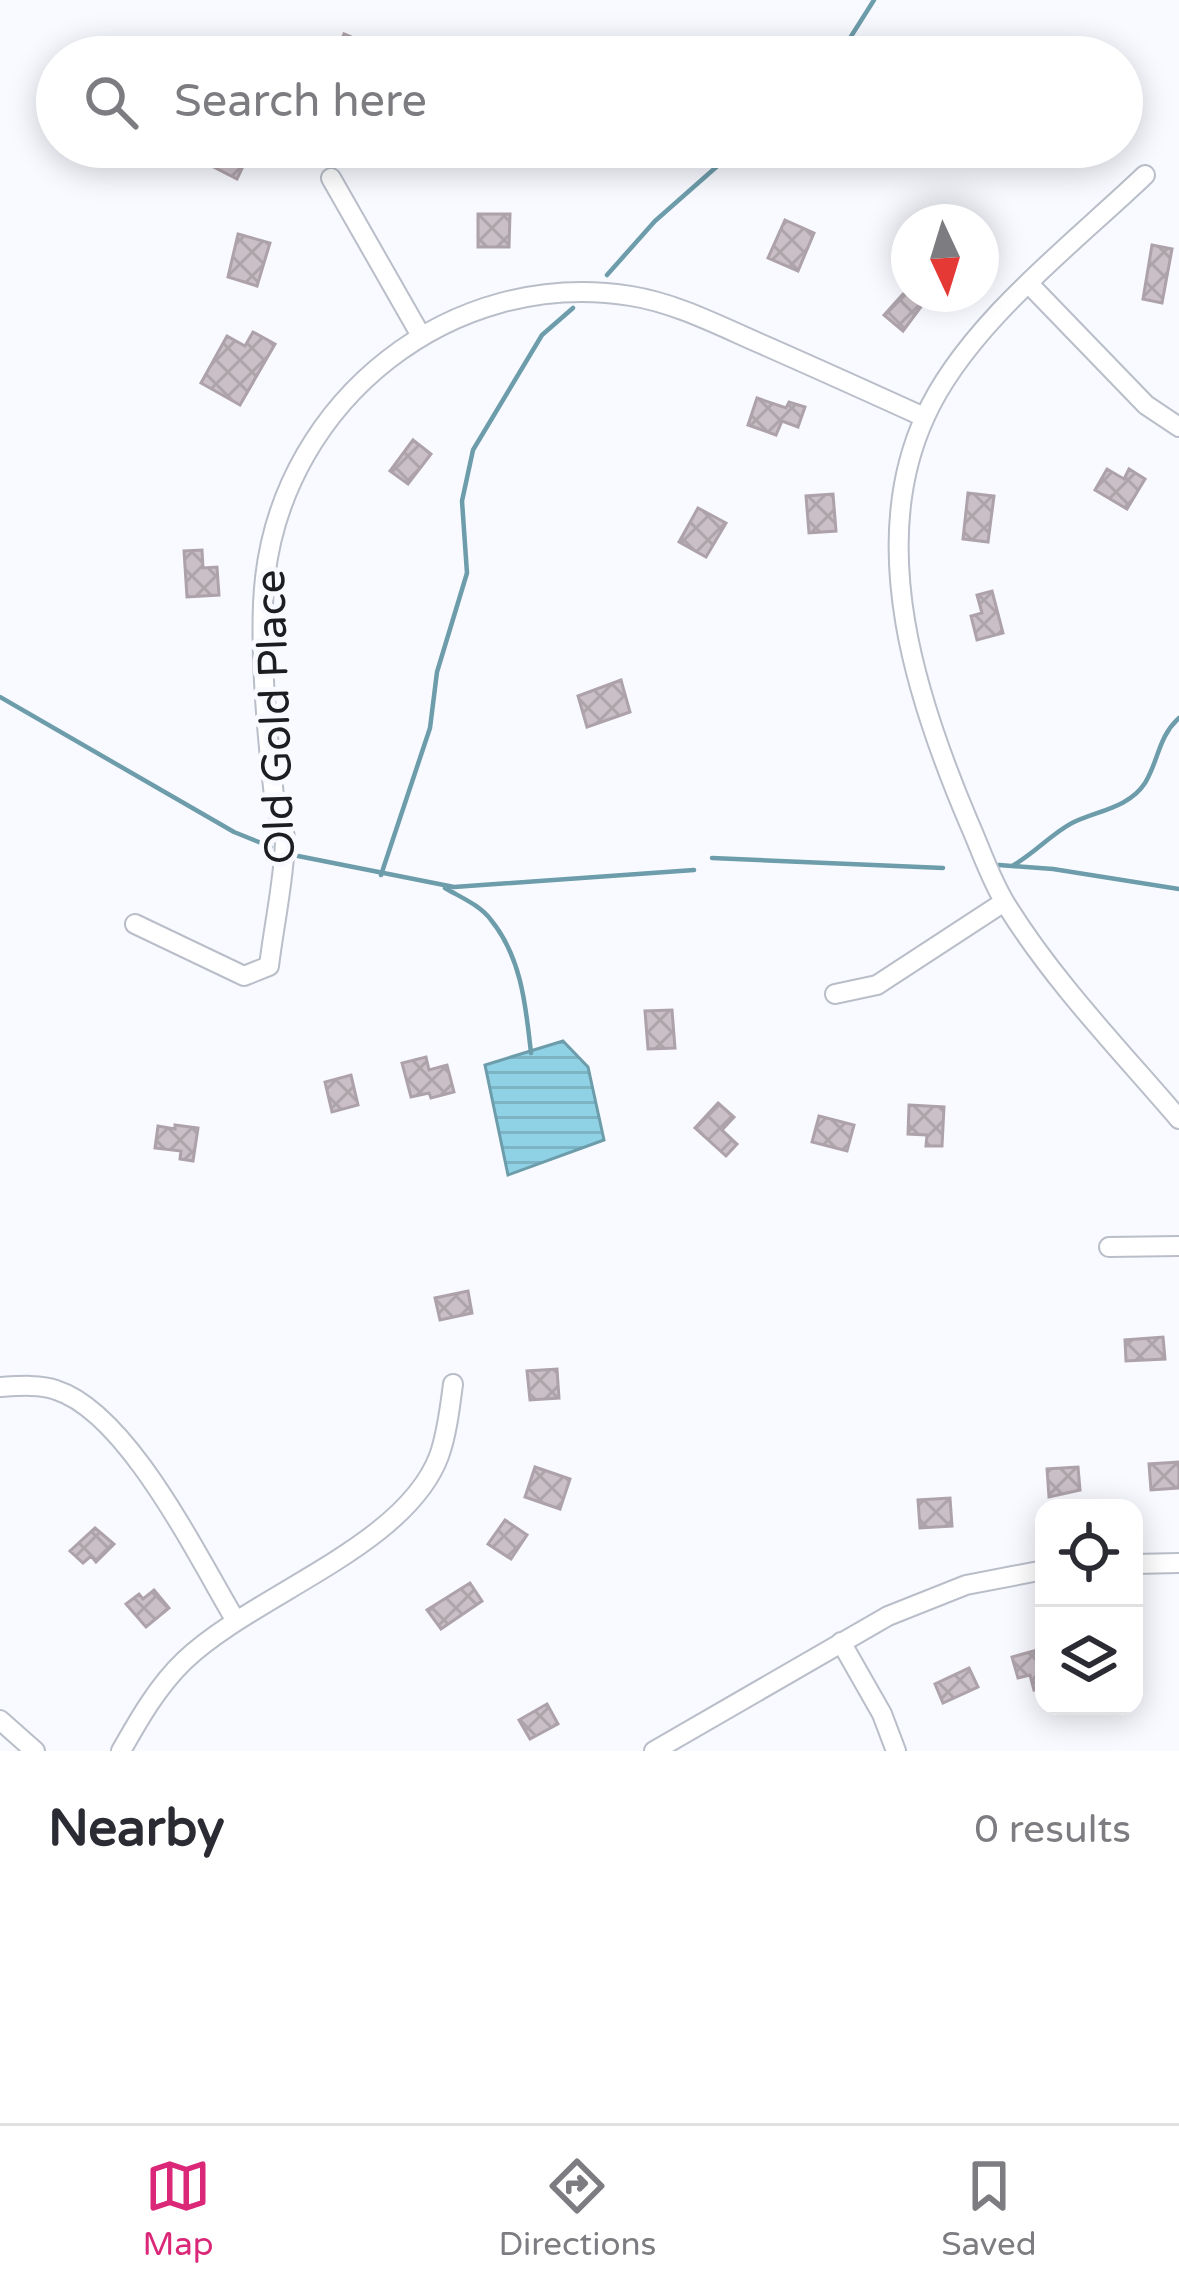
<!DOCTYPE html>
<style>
body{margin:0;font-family:"Varela Round",sans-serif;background:#f7f7f7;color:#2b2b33}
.controls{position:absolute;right:36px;bottom:36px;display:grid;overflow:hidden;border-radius:24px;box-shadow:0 6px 30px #0003}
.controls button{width:108px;height:108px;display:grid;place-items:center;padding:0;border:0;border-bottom:3px solid #e1e1e2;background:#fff;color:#2b2b33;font:60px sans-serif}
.compass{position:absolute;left:891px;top:204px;width:108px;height:108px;border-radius:50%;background:#fff;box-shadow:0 6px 30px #0003;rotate:176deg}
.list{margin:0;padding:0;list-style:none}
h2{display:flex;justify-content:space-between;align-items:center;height:156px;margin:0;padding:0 48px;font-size:51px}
h2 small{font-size:39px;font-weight:400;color:#7c7c81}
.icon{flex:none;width:66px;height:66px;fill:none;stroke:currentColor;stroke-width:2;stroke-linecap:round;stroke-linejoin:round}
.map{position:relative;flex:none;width:1179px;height:1751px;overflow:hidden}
.search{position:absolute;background:#fff;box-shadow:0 6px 30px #0003;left:36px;right:36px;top:36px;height:132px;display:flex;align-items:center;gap:30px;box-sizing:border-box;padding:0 42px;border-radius:66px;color:#7c7c81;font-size:45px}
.sheet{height:372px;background:#fff}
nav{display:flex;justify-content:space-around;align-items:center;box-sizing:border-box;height:168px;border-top:3px solid #e1e1e2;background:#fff;font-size:33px;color:#7c7c81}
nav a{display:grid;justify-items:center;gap:6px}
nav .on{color:#db2777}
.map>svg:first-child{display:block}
</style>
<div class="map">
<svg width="1179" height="1751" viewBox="0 0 1179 1751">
<defs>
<pattern id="water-rules" width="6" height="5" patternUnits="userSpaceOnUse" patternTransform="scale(3)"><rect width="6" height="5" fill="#90d2e5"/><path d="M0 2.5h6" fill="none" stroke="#7cb4c4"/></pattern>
<pattern id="building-cross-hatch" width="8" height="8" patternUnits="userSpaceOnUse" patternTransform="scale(3)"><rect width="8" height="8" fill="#cabfc6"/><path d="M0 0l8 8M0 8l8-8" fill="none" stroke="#ada4aa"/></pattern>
</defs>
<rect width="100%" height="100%" fill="#f8faff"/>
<!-- water -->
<path fill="url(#water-rules)" stroke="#6d9caa" stroke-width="3" d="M563 1041 588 1067 604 1140 508 1175 485 1065Z"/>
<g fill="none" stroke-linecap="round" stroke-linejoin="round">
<!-- stream -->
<path stroke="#6d9caa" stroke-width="4.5" d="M838 57 874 0
M607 275 655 221 739 147
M0 697 234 832 271 847
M298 856 454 887 694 870
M712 858 943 868
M999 865 1053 869 1179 889
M1012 866C1034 854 1051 834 1072 823 1096 811 1129 808 1145 783 1159 760 1158 737 1179 718
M381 875 430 728 437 672 467 573 462 501 473 450 542 335 573 308
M445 888C460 897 480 905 491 920 522 958 526 1008 531 1053"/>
</g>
<!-- building -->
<path fill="url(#building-cross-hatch)" stroke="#ada2a9" stroke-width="3" d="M344 34 398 57H334Z
M217 147H227L247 158 237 179 208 164Z
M478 214H510L509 247H478Z
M785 220 814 233 798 271 768 258Z
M238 234 270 243 257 286 228 277Z
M1152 245 1172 249 1162 303 1143 299Z
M903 294H919L926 300 903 331 884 315Z
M253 332 275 344 240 405 201 383 227 336 245 346Z
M757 398 786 408 789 402 805 407 798 427 782 421 776 435 748 425Z
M413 440 431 454 408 484 390 471Z
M1107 469 1124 479 1129 469 1145 479 1127 509 1095 490Z
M968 493 994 496 988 542 963 539Z
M833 494 836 531 809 533 806 496Z
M698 508 726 523 706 557 679 542Z
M202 550 203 568 217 567 219 595 187 597 184 551Z
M992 591 1003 633 977 640 971 616 982 613 977 595Z
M621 680 630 712 587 727 578 696Z
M672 1010 675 1048 648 1049 645 1011Z
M426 1057 429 1070 447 1065 454 1092 431 1098 429 1093 411 1097 402 1063Z
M351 1075 358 1105 332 1112 325 1082Z
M718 1103 734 1117 722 1130 737 1144 726 1156 695 1128Z
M909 1105 944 1107 942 1146H926L927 1135 908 1134Z
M819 1116 854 1125 847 1151 812 1142Z
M175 1125 198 1128 193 1161 180 1159 181 1151 155 1148 158 1126 175 1129Z
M468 1291 472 1313 440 1320 435 1298Z
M1163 1337 1165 1359 1126 1361 1125 1340Z
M557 1369 559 1398 530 1400 527 1371Z
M1179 1462V1488L1151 1490 1149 1464Z
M535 1467 570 1479 560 1509 525 1497Z
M1078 1467 1080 1490 1049 1497 1047 1469Z
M950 1498 952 1526 920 1528 918 1500Z
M505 1520 527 1535 511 1559 488 1544Z
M95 1528 114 1544 96 1562 91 1556 83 1563 70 1551Z
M470 1583 482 1601 441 1629 427 1610Z
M154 1590 169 1608 146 1627 126 1604 139 1594 143 1599Z
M1041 1649 1044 1687 1034 1690 1030 1675 1018 1678 1012 1657Z
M969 1668 978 1687 943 1703 935 1684Z
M547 1704 558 1724 530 1739 519 1720Z"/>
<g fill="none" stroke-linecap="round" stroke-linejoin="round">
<defs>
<path id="street" d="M1145 175C1073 244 966 325 925 417 866 546 917 701 969 823 981 850 991 881 1007 906 1055 983 1120 1050 1179 1119
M331 178 420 334
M1030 285 1146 405 1179 427
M135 924 244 976 269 966C274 924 284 881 285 840 285 825 276 810 274 796 267 734 258 639 265 578 285 400 452 267 631 296 675 303 718 325 759 343 814 367 869 392 924 417
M835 994 877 985 1004 902
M1109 1247 1179 1246
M0 1387C17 1386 40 1384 56 1390 128 1413 197 1556 236 1621
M1134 1564 1179 1563
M841 1642 882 1714 896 1751
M0 1720 35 1751
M121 1751C139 1719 158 1686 184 1661 254 1594 405 1547 439 1456 447 1434 450 1407 453 1384
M654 1751 888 1616 966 1585 1044 1570"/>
</defs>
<!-- street casing -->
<use href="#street" stroke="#b9bec9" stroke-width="22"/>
<!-- street -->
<use href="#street" stroke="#fff" stroke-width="18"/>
</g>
<g text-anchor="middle" stroke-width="10" stroke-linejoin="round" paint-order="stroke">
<!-- street labels -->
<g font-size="42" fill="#1b1d21" stroke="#f8faff">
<text transform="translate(274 717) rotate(-92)" y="15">Old Gold Place</text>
</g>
</g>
</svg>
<div class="controls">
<button><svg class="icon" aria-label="locate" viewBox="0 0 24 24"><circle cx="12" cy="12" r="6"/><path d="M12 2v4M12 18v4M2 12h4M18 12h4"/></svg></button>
<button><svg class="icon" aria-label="layers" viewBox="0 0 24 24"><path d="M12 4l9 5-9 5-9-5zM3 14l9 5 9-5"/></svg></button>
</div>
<svg class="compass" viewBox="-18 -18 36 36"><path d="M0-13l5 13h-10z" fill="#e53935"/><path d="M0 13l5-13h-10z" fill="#7c7c81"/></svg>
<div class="search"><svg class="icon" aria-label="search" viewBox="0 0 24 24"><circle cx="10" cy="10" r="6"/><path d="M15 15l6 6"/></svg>Search here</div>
</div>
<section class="sheet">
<h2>Nearby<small>0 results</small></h2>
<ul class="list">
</ul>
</section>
<nav>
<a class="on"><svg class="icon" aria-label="map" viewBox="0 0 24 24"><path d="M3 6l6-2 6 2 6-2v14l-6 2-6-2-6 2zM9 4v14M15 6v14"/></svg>Map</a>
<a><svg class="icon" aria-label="directions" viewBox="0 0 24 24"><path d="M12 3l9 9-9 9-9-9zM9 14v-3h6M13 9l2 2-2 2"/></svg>Directions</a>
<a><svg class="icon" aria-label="saved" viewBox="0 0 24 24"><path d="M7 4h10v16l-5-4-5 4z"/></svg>Saved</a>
</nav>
